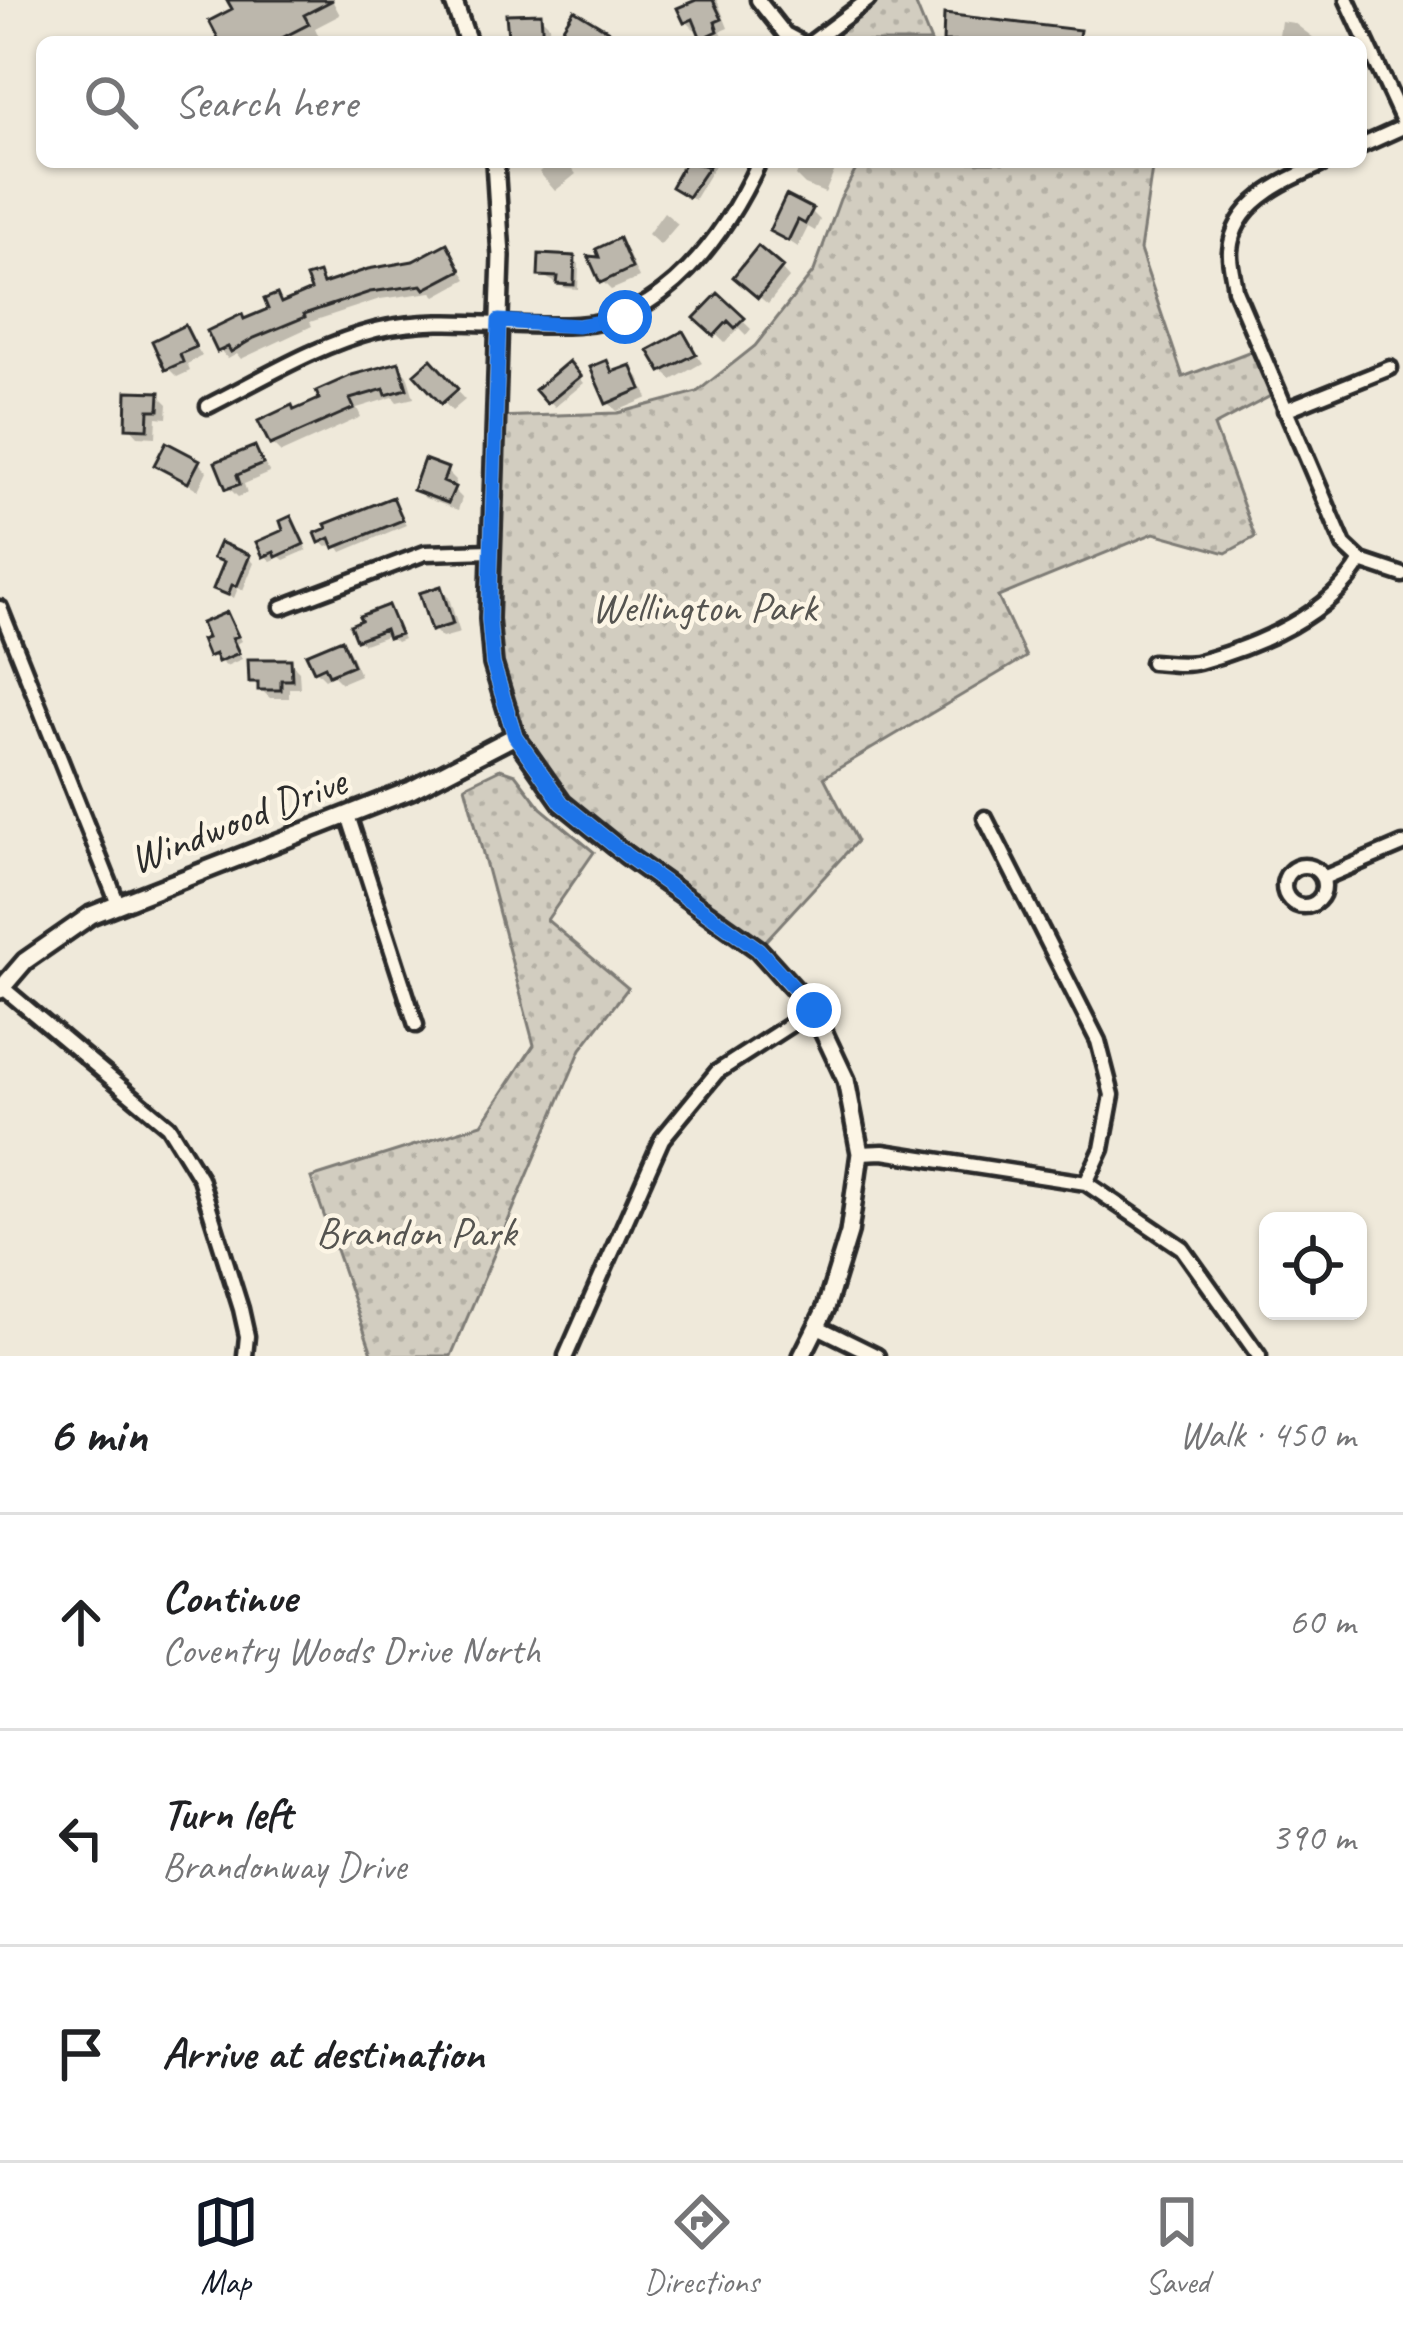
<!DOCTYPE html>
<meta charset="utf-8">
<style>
body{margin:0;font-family:Caveat,sans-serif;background:#f2f2f2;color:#202124}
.controls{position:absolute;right:36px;bottom:36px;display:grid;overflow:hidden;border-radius:18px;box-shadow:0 3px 9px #0004}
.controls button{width:108px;height:108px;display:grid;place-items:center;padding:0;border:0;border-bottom:3px solid #e0e0e0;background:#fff;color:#202124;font:60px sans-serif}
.stop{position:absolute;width:36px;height:36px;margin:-27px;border:9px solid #1a73e8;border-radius:50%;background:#fff}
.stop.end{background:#1a73e8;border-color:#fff;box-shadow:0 3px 12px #0008}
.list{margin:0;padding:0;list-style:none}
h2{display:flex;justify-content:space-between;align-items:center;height:156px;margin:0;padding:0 48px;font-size:51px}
h2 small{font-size:39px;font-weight:400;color:#757577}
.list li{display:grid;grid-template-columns:78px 1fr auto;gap:36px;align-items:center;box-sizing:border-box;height:216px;padding:0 48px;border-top:3px solid #e0e0e0}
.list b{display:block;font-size:45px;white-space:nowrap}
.list p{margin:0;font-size:39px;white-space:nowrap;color:#757577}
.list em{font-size:39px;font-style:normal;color:#757577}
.icon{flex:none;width:66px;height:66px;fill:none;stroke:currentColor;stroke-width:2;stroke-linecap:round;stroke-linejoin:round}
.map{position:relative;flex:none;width:1403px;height:1356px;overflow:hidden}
.search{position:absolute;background:#fff;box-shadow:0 3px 9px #0004;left:36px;right:36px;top:36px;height:132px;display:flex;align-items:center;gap:30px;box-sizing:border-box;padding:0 42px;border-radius:18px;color:#757577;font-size:45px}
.sheet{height:804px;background:#fff}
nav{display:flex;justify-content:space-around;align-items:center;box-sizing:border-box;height:168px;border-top:3px solid #e0e0e0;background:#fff;font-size:33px;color:#757577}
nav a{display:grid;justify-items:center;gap:6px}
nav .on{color:#111827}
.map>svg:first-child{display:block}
</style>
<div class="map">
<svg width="1403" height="1356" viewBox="0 0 1403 1356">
<defs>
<pattern id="green-dots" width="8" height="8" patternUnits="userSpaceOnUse" patternTransform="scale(3)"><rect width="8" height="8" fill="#d2cdc0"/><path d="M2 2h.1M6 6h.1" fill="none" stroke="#b4b0a5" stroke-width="1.8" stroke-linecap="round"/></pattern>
</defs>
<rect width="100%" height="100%" fill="#efe9da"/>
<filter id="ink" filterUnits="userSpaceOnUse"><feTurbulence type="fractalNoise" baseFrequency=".00833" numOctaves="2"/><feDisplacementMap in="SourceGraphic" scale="24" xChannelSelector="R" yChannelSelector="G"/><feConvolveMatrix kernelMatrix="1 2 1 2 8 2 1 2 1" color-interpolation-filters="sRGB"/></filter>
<g filter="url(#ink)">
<!-- green -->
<path fill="url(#green-dots)" stroke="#7e7c76" stroke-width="3" d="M876 0H914L931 42H841L835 24Z
M860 162H1153L1140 250 1183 377 1259 348 1278 392 1214 426 1255 537 1226 553 1154 533 998 597 1026 657 824 777 857 841 758 949 562 803 522 748 493 664 495 417 618 413 697 392 755 346 814 271 840 199Z
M500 769 515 774 541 808 594 852 547 920 628 988 581 1049 451 1356H373L311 1178 482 1124 534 1045 465 786Z"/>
<!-- shadow -->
<path fill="#0003" d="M230 0H332L340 15 315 28 319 37 310 42H224L236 10Z
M700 0H717L728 28 721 31 724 39 709 42 699 27 694 29 686 21Z
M540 16 549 25 550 42H517L510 35Z
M1281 21 1294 23 1319 42H1278Z
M1234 33 1247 42H1198Z
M551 162H567L576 174 555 191 539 172Z
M686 162H717L694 200 674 186Z
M802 162 838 163 825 193 805 185 796 176Z
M811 211 820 220 815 231 808 227 798 247 773 231Z
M664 212 678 224 660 245 648 234Z
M618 242 627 251 639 278 611 290 602 281Z
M446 247 467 279 436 296 432 292 380 299 310 322 312 326 241 359 237 354 228 359 220 350 245 322 272 311 276 297 284 305 315 292 318 276 328 286 414 264Z
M574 259 579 264 578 289 566 288 541 275Z
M781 269 789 278 768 304 746 286Z
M718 297 751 329 746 335 739 328 725 343 699 318Z
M185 329 202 356 187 364 190 371 177 377 168 368Z
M683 335 702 363 672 380 663 371Z
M431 363 465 400 452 411 418 374Z
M607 363 617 374 630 368 639 377 648 398 617 411 608 402Z
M398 365 407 375 414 398 397 402 393 397 357 408 361 417 281 453 272 444Z
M569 365 584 383 555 407 540 390Z
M159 395 168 404 167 418 157 417 156 437 138 436 129 426Z
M255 449 270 473 244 484 247 493 238 497 229 488 219 463Z
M198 462 207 471 198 490 158 464Z
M447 471 456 480 453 489 462 498 458 510 425 498 416 489Z
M392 500 406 525 342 552 336 543 327 547 321 542Z
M291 520 307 550 284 560 280 557 271 561 265 556 287 532Z
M216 557 249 558 254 563 243 590 238 588 234 598 217 588 226 564Z
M440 589 449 598 460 633 442 638 433 629Z
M388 608 403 639 396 642 389 635 364 644 358 639Z
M227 615 241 641 236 644 242 659 226 666 211 655Z
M341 643 350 652 360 675 341 683 333 675 325 679 316 670Z
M290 662 299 671 300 688H289V698H270L252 681Z"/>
<!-- building -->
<path fill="#bcb7ac" stroke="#2b2b2b" stroke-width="3" d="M227 0H333L304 15 309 24 274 42H220L209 21 232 9Z
M696 0H713L722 19 715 22 718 31 701 39 693 19 684 23 677 8Z
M574 10 609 31 602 42H584L562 29Z
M541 13 543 42H521V36L508 37 506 14Z
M944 14 1080 30 1078 42H943Z
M685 162 709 166 688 197 671 187Z
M786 195 813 209 805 224 798 220 788 241 769 231Z
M619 238 632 268 600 283 588 256 599 257 596 249Z
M447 243 461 270 425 289 422 285 370 292 304 314 305 317 254 338 231 352 228 347 217 352 207 331 242 314 244 319 268 309 264 299 277 294 281 303 311 290 306 277 319 273 323 284 368 269 413 261Z
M758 246 783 267 758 298 733 277Z
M539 254 575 256 574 285 557 284 558 277 538 276Z
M718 293 745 318 735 328 728 321 714 336 694 318Z
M185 325 196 347 180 354 183 362 165 370 152 341Z
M683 331 696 354 661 372 648 350Z
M431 359 458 389 441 404 414 374Z
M607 360 612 372 631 365 641 389 606 404 590 367Z
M569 361 581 376 547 404 535 390Z
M399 362 407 389 386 395 384 389 350 399 354 408 270 445 258 421 292 405 294 410 319 399 316 391 352 375Z
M127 391 160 392 159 410H149L148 429 126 428Z
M166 442 200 460 188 483 154 465Z
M255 446 263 464 237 475 240 484 226 489 215 462Z
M424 459 448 468 443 482 455 487 448 503 413 490Z
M393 497 403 520 334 548 330 538 319 543 315 533 327 528 325 524Z
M291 516 304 544 276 557 274 552 263 557 256 542 283 530 280 521Z
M220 542 250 555 237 586 232 585 228 595 213 589 224 562 213 558Z
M441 586 453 624 431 631 419 593Z
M388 605 400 634 388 638 385 629 356 640 350 625 361 620 359 616Z
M227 612 238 636 232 638 239 653 218 662 215 654 208 657 201 640 207 638 201 623Z
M342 639 353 665 329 675 325 666 314 671 306 654Z
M248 659H291L292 680H281V690H258V682H249Z"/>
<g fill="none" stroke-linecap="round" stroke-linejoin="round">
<defs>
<path id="minor" d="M758 0 785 34 800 42
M1347 0 1403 121
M812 42 868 0
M1361 146 1403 127
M1327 162C1287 180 1234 200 1230 251 1229 263 1234 278 1235 290L1344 545 1361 561 1403 575
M208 406C262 379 316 345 376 330 444 314 509 329 577 325 665 321 725 235 759 162
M1285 410 1390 368
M282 607 425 553 491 551
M0 608 118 904
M1152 662C1167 663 1185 666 1199 662 1258 646 1330 615 1361 561
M348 815 416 1025
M985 818 1098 1041 1112 1095 1102 1149 1086 1183
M1284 886a20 20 0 1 1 40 0a20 20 0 1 1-40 0Z
M1323 878 1403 844
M2 987 168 1126 200 1178 241 1309 247 1336 245 1356
M860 1153 883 1152 1086 1183 1182 1248 1259 1356
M818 1327 877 1356
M566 1356 662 1139 717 1072 813 1010"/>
<path id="tertiary" d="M453 0 468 42
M495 162 501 256 489 619 493 664 515 736 562 803 626 855 758 949 813 1010 846 1080 860 1153 849 1233 826 1308 802 1356
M0 990 25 961 91 915 411 790 515 736"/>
</defs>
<!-- minor casing -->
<use href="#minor" stroke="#2b2b2b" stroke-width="21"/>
<!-- tertiary casing -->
<use href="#tertiary" stroke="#2b2b2b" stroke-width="24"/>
<!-- minor -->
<use href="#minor" stroke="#fcf5e5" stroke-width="12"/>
<!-- tertiary -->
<use href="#tertiary" stroke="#fcf5e5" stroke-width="15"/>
</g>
</g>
<g fill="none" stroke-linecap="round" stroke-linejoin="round" filter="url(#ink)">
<!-- route -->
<path stroke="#1a73e8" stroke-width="15" d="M625 317 578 326 499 321 489 619 493 664 515 736 562 803 626 855 758 949 814 1010"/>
</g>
<g text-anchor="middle" stroke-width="9" stroke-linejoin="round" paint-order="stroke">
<!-- park labels -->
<g font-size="42" fill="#555450" stroke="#fcf5e5">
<text x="704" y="621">Wellington Park</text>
<text x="416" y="1246">Brandon Park</text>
</g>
<!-- street labels -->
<g font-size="42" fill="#2b2b2b" stroke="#fcf5e5">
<text transform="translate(237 819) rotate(-21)" y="15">Windwood Drive</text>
</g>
</g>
</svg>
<div class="controls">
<button><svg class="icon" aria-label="locate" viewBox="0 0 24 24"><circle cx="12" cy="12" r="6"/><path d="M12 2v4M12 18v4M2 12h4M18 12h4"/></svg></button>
</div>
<div class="stop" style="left:625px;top:317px"></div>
<div class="stop end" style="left:814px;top:1010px"></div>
<div class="search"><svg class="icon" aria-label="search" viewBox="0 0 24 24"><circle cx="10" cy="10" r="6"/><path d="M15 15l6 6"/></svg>Search here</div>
</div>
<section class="sheet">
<h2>6 min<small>Walk · 450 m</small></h2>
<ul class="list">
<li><svg class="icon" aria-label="ahead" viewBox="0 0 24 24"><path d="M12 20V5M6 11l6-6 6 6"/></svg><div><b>Continue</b><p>Coventry Woods Drive North</p></div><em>60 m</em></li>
<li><svg class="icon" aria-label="left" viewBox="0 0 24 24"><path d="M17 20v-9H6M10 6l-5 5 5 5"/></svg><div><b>Turn left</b><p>Brandonway Drive</p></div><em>390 m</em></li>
<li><svg class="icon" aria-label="arrive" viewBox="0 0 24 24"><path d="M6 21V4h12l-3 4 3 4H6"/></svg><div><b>Arrive at destination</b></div></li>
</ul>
</section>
<nav>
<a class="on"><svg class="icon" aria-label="map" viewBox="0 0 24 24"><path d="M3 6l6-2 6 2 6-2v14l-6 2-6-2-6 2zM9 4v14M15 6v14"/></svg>Map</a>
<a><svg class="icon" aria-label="directions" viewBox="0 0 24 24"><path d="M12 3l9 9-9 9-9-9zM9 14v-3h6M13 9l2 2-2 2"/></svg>Directions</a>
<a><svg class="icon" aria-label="saved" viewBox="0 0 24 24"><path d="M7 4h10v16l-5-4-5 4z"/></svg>Saved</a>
</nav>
